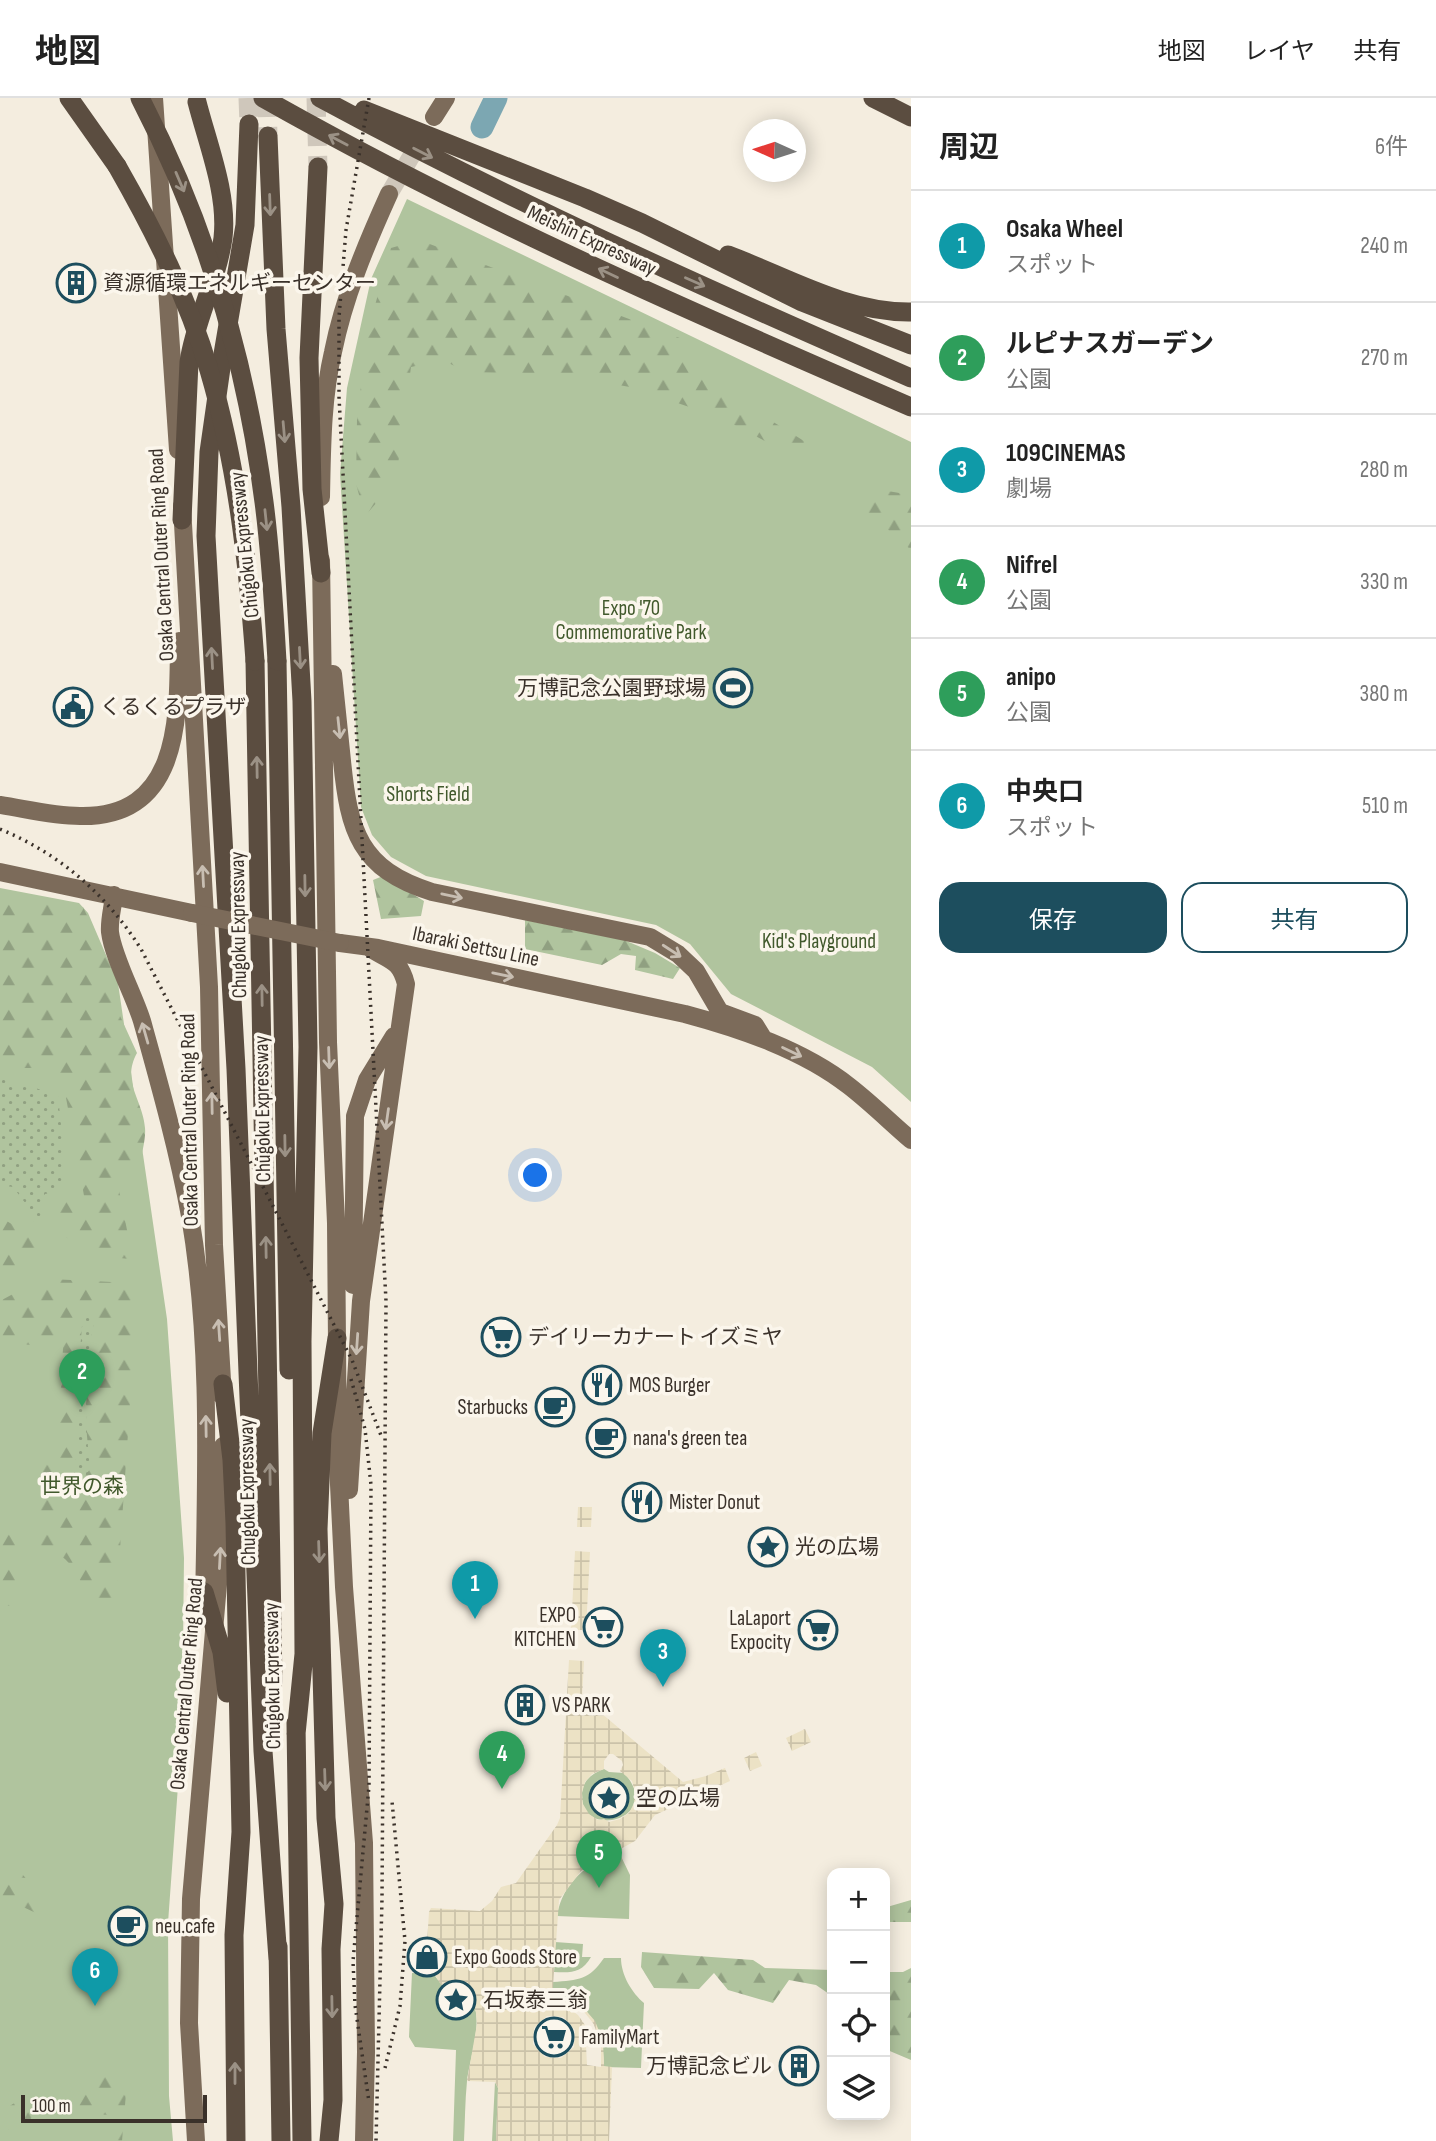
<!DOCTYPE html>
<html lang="ja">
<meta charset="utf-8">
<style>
body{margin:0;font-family:"Sofia Sans Condensed","Noto Sans JP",sans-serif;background:#f6f6f6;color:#222}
.controls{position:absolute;right:21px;bottom:21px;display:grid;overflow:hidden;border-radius:14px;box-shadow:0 4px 18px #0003}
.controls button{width:63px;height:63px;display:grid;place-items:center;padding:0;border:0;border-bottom:2px solid #e0e0e0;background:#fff;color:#222;font:35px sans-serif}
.compass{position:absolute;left:743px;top:21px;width:63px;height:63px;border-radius:50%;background:#fff;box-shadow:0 4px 18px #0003;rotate:273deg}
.scale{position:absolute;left:21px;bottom:18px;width:186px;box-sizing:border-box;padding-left:7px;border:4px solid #3a312a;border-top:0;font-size:19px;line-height:24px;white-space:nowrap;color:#3a312a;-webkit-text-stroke:5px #fbf6ec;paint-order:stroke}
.you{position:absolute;left:536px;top:1078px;width:24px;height:24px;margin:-18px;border:5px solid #fff;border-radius:50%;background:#1a73e8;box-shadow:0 0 0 10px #1a73e833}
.badge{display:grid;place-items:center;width:46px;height:46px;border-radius:50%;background:#1d4e5e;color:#fff;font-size:23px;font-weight:700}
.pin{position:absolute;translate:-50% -58px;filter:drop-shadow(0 2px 4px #0008)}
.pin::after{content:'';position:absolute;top:37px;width:24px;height:21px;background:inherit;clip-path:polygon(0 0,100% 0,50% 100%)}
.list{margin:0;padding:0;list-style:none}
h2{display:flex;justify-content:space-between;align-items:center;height:91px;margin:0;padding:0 28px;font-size:30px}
h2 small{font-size:23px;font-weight:400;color:#767676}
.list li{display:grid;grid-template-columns:46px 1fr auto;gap:21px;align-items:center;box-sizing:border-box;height:112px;padding:0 28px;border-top:2px solid #e0e0e0}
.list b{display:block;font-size:26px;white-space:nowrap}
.list p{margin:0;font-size:23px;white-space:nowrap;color:#767676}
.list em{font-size:23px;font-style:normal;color:#767676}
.actions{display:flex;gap:14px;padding:21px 28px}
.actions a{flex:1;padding:16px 0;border:2px solid #1d4e5e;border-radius:21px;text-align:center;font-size:24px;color:#1d4e5e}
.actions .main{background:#1d4e5e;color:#fff}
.icon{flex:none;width:38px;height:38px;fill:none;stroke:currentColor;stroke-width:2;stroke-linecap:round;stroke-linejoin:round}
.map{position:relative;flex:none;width:911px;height:2043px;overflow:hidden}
header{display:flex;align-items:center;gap:42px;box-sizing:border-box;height:98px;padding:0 35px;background:#fff;border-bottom:2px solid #e0e0e0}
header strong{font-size:33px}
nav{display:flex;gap:38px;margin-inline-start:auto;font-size:24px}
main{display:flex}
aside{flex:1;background:#fff}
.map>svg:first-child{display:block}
</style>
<header>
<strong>地図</strong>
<nav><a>地図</a><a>レイヤ</a><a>共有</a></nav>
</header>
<main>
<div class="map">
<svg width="911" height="2043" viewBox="0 0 911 2043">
<defs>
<pattern id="forest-firs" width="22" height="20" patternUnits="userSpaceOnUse" patternTransform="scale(1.75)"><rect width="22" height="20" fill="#b0c49e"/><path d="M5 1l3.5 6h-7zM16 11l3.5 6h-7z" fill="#90a081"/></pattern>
<pattern id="garden-dots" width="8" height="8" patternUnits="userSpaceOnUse" patternTransform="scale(1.75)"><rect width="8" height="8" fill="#b0c49e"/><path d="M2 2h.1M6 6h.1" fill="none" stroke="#90a081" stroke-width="1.8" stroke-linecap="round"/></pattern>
<pattern id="plaza-grid" width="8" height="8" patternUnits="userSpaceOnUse" patternTransform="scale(1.75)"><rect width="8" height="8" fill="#ece2c5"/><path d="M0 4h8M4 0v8" fill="none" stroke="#cbc2a9"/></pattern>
</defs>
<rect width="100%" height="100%" fill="#f4eddf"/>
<!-- green -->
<path fill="#b0c49e" d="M407 101 911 344V1004L872 969 731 896 690 846 656 827 426 778 391 759 372 737 361 709 340 376 347 290 371 181Z
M0 790 79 805 88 815 118 885 167 1221 184 1460 182 1633 168 1825 169 1998 173 2043H0Z
M604 1671 609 1674 624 1675C667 1722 576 1744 582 1694 584 1681 593 1675 604 1671Z
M617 1750 630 1777 629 1821 557 1818C563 1782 588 1768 617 1750Z
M555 1844 583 1846 582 1859H591C582 1875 571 1875 554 1874Z
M604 1860H621C621 1877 632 1895 644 1905L641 1970 604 1969C603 1941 600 1929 582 1908L552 1904 553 1884C579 1882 589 1882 604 1860Z
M412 1875 434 1876C444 1895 462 1889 472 1904 484 1921 469 1963 467 1983 465 2003 465 2023 464 2043H453L456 1952 415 1949 409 1939Z
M495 1984 498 1990 496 2043H492Z"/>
<!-- forest -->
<path fill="url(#forest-firs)" d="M419 142 685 242 697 277 804 343 807 365 719 319 630 289 555 276 466 274 443 262 411 269 396 382 365 418 356 386 357 321 367 236 391 150Z
M876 391 911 397V452L862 409Z
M383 778 424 803 421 818 381 821 373 782Z
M0 796 31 804 83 809 111 869 116 909 137 955C121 984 143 1002 145 1030 146 1040 142 1053 141 1063L114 1067 128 1137 130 1161 88 1157 59 1133 50 1122V1107L62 1102 85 1103 62 978 36 970H0Z
M525 822 624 842 655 855 680 870 673 881 635 872 636 858 621 856 602 867 525 851Z
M0 1119 25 1134 42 1160 0 1181Z
M50 1181 132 1185 135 1222 133 1262 116 1510 91 1507C77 1475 72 1456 35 1446L16 1457 5 1455 0 1446 6 1432H37L41 1345H58L63 1250 0 1244V1203L26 1189Z
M10 1462 17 1472C14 1483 16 1496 12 1507L7 1508 3 1505 5 1487 0 1485V1463Z
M0 1768C27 1769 27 1787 43 1803L38 1816 0 1798Z
M911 1802V1824H885L887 1809Z
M642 1854 753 1862 765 1870 832 1872V1898L816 1887 789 1882 773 1905 728 1892 714 1875 699 1891 654 1890 641 1869Z
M911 1870V1962L885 1951V1874H903Z
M103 1965 127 1983 122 2043H114V2017L62 2015 75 1989 78 1987H90L99 1966Z
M24 1999 30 2009 32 2019 25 2028 0 2034V2014Z"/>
<!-- garden -->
<path fill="url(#garden-dots)" d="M0 978 10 986 27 987 58 998 64 1055 61 1093 45 1096 41 1125 34 1124 26 1106 13 1089 0 1087Z
M86 1212 94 1223 87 1265 86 1327 90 1371 85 1378 77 1382 74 1377 77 1347V1292L83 1215Z"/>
<!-- plaza -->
<path fill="url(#plaza-grid)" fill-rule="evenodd" d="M578 1409H592L591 1429H577Z
M575 1453 590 1454 586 1532H571Z
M569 1562 584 1563 582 1599 683 1684 706 1678 725 1670 730 1683 655 1717 635 1743 581 1773 559 1802 552 1903 574 1905 582 1908 595 1923 603 1943 604 1968 612 1969 609 2043H496L498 1990 495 1984 467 1983 477 1926 476 1914 472 1904 464 1897 442 1888 434 1876 435 1845H427L429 1814 431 1810 480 1813 492 1803 501 1789 516 1785 557 1727 560 1720ZM609 1656H613L622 1663 623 1667 620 1673 632 1683 635 1694 634 1705 629 1715 620 1721 609 1724 604 1721 598 1722 589 1716 583 1706 582 1695 585 1684 592 1676 604 1671V1663ZM552 1906 573 1907 581 1910 593 1925 601 1944V1969L587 1967 585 1927 578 1917 571 1912 552 1911ZM547 1918 563 1919 575 1932 574 1949 561 1960 545 1959 533 1946 534 1930Z
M805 1631 811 1644 792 1653 786 1640Z
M756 1654 762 1668 750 1673 744 1660Z"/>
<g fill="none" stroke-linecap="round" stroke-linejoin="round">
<!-- river -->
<path stroke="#7ca7b2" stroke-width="23" d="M482 29 496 0"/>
<!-- primary-tunnel -->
<path stroke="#cfc7bb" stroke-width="18" stroke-dasharray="18 9" stroke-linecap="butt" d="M389 96 422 40"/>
<!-- motorway-tunnel -->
<path stroke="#cfc7bb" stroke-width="19" stroke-dasharray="19 10" stroke-linecap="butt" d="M248 0 249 26
M267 0 268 38
M316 0 318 69"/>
<!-- primary -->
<path stroke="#7c6b5a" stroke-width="18" d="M154 0 178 352
M434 19 446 0
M321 399C322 351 322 301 333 254 344 199 366 147 389 96
M182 408 209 889 214 1147 223 1299
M321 462 328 944 336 1125 338 1366 344 1489 364 1745 366 1954 364 2043
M333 576C336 605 339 634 342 663 349 733 359 771 432 794L650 839 678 856 696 873 720 914 755 927 763 940
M0 707C26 711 53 718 80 718 183 720 178 615 179 543
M0 774 192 815
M114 797C113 809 109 822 110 834 113 859 134 897 142 923 160 988 178 1052 190 1118 212 1247 206 1379 204 1509
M340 845 378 850 685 916C741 931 803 952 849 988 871 1005 890 1024 911 1042
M353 1187 355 1018 367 982 394 938
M349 1392 361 1203 406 886C400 861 389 863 370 850
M196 2043 189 1925 191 1801 220 1463 223 1348"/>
<!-- motorway -->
<path stroke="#5b4d40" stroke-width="19" d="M69 0 117 68
M263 0C471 118 691 214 911 309
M320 0C512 104 711 193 911 280
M873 0 911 19
M364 12 585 100 642 125 802 204 911 247
M249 26 245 127 223 256 209 354 206 438 236 971 263 1653 278 1861
M268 38 276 231 291 409 302 603 308 949 302 1243 304 1556 296 1636
M318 69 309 260 312 391 321 475
M728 157C787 179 847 215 911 214
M182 422 189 264C195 222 217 183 223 140 228 96 208 47 197 4
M255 563 273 1584
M277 563 289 1272
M223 1286 232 1362 235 1425 241 1734 234 1837 236 2043
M204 1494 222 1554 227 1595
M296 1625 302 2043
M278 1848 281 2043
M329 2043 333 2002 331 1851 334 1806 326 1720 318 1431 322 1335 337 1240"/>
<!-- rail -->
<path stroke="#3a312a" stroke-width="3.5" stroke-dasharray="2 5" stroke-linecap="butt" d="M369 0 346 132 339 219V299L386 1203 382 1801 376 2043
M0 731C60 756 106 796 141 851L352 1262 382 1340
M351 1281 365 1331 371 1387 369 1688 353 1863 355 1907 369 2004
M385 1970 400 1908 405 1843 392 1703"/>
<!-- primary-bridge -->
<path stroke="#7c6b5a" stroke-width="18" d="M192 815 340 845"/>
<!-- motorway-bridge -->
<path stroke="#5b4d40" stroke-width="19" d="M140 0C206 127 246 263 264 404 271 457 274 510 277 563
M117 68C154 133 188 200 209 272 237 367 248 465 255 563"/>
</g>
<!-- one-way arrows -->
<defs><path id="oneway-shaft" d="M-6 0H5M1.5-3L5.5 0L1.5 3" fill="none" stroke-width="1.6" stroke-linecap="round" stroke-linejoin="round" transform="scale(1.75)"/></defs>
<g stroke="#9b9185">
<use href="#oneway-shaft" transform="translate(338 42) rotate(-152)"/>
<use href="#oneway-shaft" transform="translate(423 55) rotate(27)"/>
<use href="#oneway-shaft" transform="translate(180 84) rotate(67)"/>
<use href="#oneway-shaft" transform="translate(270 107) rotate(88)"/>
<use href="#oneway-shaft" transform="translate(608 175) rotate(-155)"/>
<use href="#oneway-shaft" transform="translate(695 184) rotate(24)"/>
<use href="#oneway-shaft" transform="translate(284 334) rotate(85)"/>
<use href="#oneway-shaft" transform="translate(266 422) rotate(84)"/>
<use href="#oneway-shaft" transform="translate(212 560) rotate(-93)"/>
<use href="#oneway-shaft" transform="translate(300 560) rotate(87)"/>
<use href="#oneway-shaft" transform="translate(257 669) rotate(-91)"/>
<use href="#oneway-shaft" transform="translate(305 788) rotate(89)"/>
<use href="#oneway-shaft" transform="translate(262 897) rotate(-91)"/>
<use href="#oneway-shaft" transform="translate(285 1048) rotate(89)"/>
<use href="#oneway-shaft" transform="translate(266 1149) rotate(-91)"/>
<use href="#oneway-shaft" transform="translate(270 1376) rotate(-91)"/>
<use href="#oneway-shaft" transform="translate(319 1454) rotate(88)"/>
<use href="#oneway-shaft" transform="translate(325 1682) rotate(88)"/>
<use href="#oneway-shaft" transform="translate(332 1909) rotate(89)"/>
<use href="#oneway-shaft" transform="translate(235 1975) rotate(-90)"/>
</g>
<g stroke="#c8beb2">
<use href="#oneway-shaft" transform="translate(339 630) rotate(84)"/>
<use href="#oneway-shaft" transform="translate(203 778) rotate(-93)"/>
<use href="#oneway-shaft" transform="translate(452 798) rotate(12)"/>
<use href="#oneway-shaft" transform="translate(672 853) rotate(33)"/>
<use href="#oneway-shaft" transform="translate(503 877) rotate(12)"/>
<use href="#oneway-shaft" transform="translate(145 935) rotate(-106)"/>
<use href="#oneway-shaft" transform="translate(792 954) rotate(26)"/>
<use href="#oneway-shaft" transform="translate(329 960) rotate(88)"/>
<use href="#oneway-shaft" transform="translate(212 1005) rotate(-91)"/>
<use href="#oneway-shaft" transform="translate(387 1021) rotate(98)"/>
<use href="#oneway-shaft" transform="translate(219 1232) rotate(-94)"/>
<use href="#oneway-shaft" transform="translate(357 1246) rotate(94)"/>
<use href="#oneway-shaft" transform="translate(206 1328) rotate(-91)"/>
<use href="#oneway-shaft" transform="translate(220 1460) rotate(-87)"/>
</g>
<!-- icons -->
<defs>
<symbol id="building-ring" viewBox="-11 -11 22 22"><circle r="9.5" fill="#fbf6ec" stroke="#1d4e5e" stroke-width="1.5"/><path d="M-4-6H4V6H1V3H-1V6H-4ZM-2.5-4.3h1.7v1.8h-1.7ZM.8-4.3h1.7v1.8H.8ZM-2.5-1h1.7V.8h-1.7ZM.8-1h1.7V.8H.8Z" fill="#1d4e5e"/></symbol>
<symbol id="stadium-ring" viewBox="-11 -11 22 22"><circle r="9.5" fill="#fbf6ec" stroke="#1d4e5e" stroke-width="1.5"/><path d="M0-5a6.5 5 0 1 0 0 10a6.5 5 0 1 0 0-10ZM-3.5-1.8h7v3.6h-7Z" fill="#1d4e5e"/></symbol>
<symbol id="civic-ring" viewBox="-11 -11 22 22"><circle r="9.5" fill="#fbf6ec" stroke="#1d4e5e" stroke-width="1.5"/><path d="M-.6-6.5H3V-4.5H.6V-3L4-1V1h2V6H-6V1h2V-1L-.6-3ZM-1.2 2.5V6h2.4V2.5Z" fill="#1d4e5e"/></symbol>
<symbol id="supermarket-ring" viewBox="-11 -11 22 22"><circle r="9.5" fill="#fbf6ec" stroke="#1d4e5e" stroke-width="1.5"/><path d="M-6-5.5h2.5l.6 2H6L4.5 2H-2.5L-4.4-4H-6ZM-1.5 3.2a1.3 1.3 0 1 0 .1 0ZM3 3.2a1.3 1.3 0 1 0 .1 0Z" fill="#1d4e5e"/></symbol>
<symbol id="restaurant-ring" viewBox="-11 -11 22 22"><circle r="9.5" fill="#fbf6ec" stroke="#1d4e5e" stroke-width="1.5"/><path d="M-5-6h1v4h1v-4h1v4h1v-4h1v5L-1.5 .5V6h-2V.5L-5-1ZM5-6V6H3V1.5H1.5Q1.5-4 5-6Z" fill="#1d4e5e"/></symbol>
<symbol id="cafe-ring" viewBox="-11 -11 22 22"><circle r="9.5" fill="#fbf6ec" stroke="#1d4e5e" stroke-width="1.5"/><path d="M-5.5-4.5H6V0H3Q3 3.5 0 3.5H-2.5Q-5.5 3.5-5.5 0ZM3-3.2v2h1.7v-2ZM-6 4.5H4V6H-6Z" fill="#1d4e5e"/></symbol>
<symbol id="sight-ring" viewBox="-11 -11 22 22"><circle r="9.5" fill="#fbf6ec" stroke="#1d4e5e" stroke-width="1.5"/><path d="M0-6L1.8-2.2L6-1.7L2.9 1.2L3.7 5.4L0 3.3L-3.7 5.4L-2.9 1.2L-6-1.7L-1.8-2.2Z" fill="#1d4e5e"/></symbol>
<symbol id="shop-ring" viewBox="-11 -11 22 22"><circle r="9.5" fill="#fbf6ec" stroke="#1d4e5e" stroke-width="1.5"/><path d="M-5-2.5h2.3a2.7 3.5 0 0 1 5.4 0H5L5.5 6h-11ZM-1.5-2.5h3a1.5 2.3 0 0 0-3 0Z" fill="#1d4e5e"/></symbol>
</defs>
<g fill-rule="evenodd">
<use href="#building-ring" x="54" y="163" width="44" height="44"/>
<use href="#stadium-ring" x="711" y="568" width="44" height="44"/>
<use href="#civic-ring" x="51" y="587" width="44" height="44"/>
<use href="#supermarket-ring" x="479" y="1217" width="44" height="44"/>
<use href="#restaurant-ring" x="580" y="1265" width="44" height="44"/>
<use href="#cafe-ring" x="533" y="1287" width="44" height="44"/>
<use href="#cafe-ring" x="584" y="1318" width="44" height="44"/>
<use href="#restaurant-ring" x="620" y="1382" width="44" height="44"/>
<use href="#sight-ring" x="746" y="1427" width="44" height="44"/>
<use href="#supermarket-ring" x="581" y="1507" width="44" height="44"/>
<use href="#supermarket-ring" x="796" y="1510" width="44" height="44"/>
<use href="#building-ring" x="503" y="1585" width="44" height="44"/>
<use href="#sight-ring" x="587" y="1678" width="44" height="44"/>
<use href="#cafe-ring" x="106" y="1806" width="44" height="44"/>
<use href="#shop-ring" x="405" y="1837" width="44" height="44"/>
<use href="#sight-ring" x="434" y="1880" width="44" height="44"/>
<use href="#supermarket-ring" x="532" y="1917" width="44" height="44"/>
<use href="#building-ring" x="777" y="1946" width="44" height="44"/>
</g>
<g text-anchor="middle" stroke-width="7" stroke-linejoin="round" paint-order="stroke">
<!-- street labels -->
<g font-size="21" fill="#3a312a" stroke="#fbf6ec">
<text transform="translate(592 142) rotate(25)" y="7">Meishin Expressway</text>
<text transform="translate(244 447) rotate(-96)" y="7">Chūgoku Expressway</text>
<text transform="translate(161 457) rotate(-93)" y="7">Osaka Central Outer Ring Road</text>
<text transform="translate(238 827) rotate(-91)" y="7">Chugoku Expressway</text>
<text transform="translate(476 848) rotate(12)" y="7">Ibaraki Settsu Line</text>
<text transform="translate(262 1011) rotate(-91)" y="7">Chūgoku Expressway</text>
<text transform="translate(189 1022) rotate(-91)" y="7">Osaka Central Outer Ring Road</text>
<text transform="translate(247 1394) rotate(-91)" y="7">Chugoku Expressway</text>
<text transform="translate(272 1578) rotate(-91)" y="7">Chūgoku Expressway</text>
<text transform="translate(186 1586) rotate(-85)" y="7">Osaka Central Outer Ring Road</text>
</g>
<!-- poi labels -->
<g font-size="21" fill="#3a312a" stroke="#fbf6ec" text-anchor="start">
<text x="103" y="192">資源循環エネルギーセンター</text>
<text x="706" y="597" text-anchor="end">万博記念公園野球場</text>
<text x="100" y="616">くるくるプラザ</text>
<text x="528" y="1246">デイリーカナート イズミヤ</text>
<text x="629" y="1294">MOS Burger</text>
<text x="528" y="1316" text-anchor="end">Starbucks</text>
<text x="633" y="1347">nana's green tea</text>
<text x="669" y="1411">Mister Donut</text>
<text x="795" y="1456">光の広場</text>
<text x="576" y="1524" text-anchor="end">EXPO<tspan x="576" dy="24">KITCHEN</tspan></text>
<text x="791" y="1527" text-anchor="end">LaLaport<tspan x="791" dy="24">Expocity</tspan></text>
<text x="552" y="1614">VS PARK</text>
<text x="636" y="1707">空の広場</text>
<text x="155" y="1835">neu.cafe</text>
<text x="454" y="1866">Expo Goods Store</text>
<text x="483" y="1909">石坂泰三翁</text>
<text x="581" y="1946">FamilyMart</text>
<text x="772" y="1975" text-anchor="end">万博記念ビル</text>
</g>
<!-- park labels -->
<g font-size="21" fill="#41592c" stroke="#fbf6ec">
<text x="631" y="517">Expo '70<tspan x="631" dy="24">Commemorative Park</tspan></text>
<text x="428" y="703">Shorts Field</text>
<text x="819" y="850">Kid's Playground</text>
<text x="82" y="1395">世界の森</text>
</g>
</g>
</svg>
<div class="controls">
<button>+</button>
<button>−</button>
<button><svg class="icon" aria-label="locate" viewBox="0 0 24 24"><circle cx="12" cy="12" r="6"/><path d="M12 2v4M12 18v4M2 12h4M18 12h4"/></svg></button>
<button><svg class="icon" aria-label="layers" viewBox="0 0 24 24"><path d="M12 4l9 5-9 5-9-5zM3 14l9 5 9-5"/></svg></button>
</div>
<svg class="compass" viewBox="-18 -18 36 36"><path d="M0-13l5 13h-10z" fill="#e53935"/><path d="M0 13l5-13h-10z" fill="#767676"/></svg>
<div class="scale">100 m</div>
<div class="you"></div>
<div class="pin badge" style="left:475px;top:1521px;background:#0f9aa8">1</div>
<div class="pin badge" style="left:82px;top:1309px;background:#2e9e5b">2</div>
<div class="pin badge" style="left:663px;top:1589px;background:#0f9aa8">3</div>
<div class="pin badge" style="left:502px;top:1691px;background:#2e9e5b">4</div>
<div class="pin badge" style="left:599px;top:1790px;background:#2e9e5b">5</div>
<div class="pin badge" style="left:95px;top:1908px;background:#0f9aa8">6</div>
</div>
<aside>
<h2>周辺<small>6件</small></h2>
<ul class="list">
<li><span class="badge" style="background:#0f9aa8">1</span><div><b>Osaka Wheel</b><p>スポット</p></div><em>240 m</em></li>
<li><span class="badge" style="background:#2e9e5b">2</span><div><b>ルピナスガーデン</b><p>公園</p></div><em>270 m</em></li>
<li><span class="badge" style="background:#0f9aa8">3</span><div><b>109CINEMAS</b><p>劇場</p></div><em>280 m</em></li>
<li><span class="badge" style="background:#2e9e5b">4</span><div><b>Nifrel</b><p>公園</p></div><em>330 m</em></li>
<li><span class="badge" style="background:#2e9e5b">5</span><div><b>anipo</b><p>公園</p></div><em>380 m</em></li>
<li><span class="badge" style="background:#0f9aa8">6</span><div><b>中央口</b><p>スポット</p></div><em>510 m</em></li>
</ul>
<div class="actions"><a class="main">保存</a><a>共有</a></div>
</aside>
</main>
